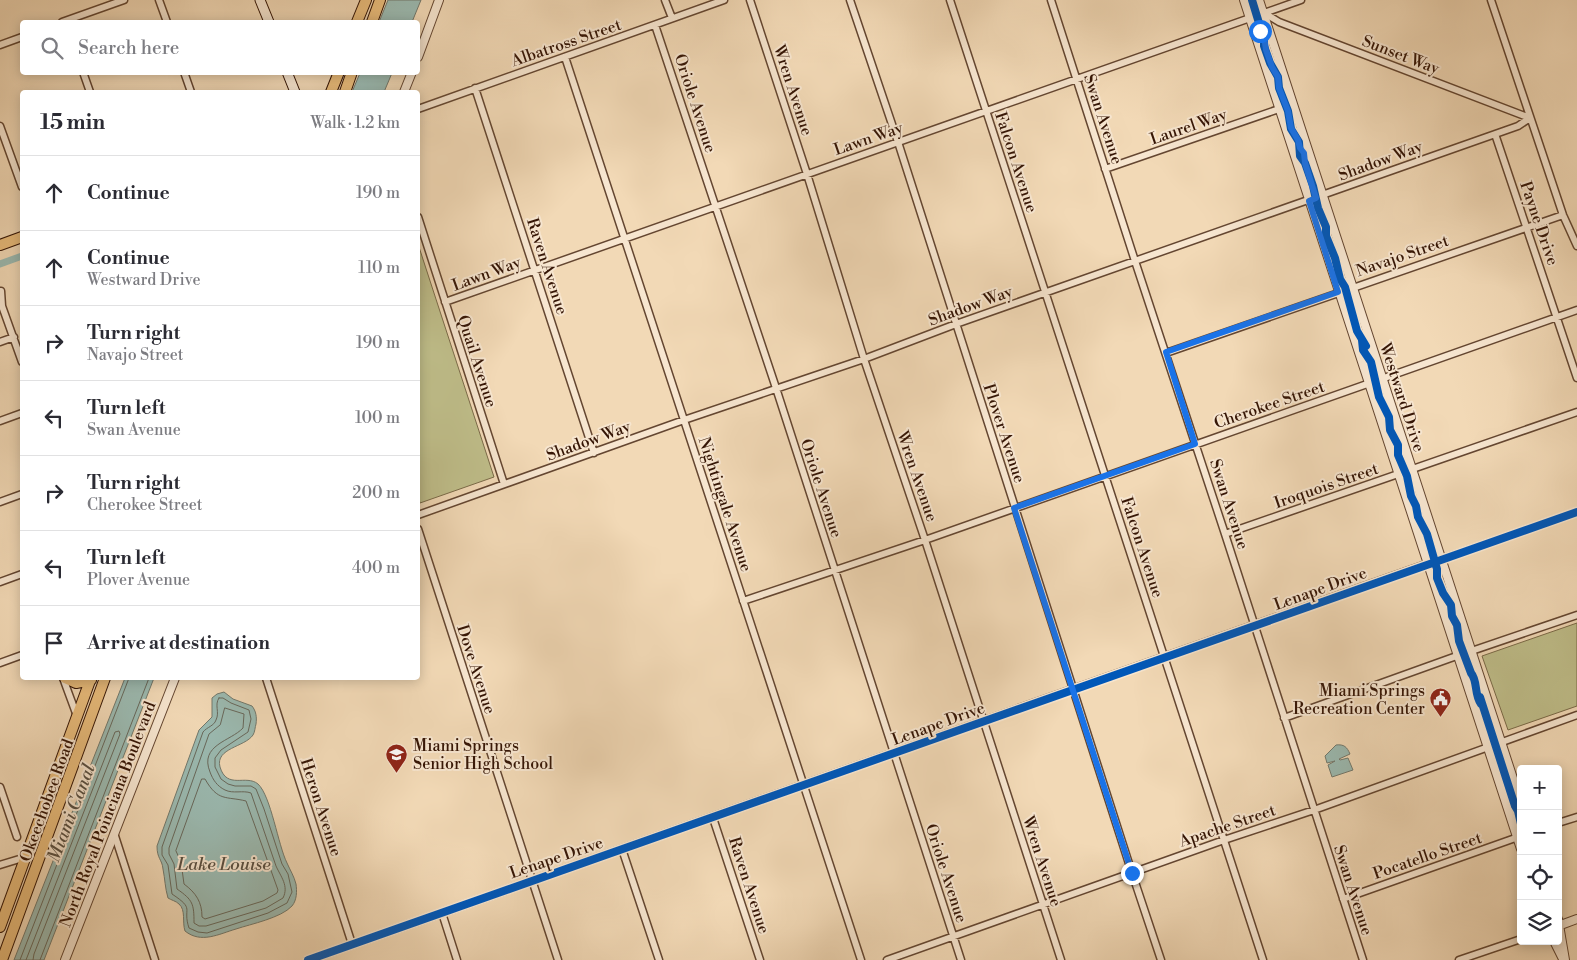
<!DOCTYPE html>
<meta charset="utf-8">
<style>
body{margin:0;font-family:"Libre Bodoni",serif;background:#f7f7f7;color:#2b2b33}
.controls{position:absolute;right:15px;bottom:15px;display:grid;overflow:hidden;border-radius:5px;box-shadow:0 2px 12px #0003}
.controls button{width:45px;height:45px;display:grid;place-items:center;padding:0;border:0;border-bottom:1px solid #e1e1e2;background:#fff;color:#2b2b33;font:25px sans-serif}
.stop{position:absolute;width:15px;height:15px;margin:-11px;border:4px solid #1a73e8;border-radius:50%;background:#fff}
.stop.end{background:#1a73e8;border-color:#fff;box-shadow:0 1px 5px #0008}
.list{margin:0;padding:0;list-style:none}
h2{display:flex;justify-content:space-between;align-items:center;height:65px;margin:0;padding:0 20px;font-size:21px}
h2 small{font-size:16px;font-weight:400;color:#7c7c81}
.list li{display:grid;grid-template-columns:32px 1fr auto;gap:15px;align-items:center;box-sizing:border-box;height:75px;padding:0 20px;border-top:1px solid #e1e1e2}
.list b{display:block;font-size:19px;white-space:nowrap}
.list p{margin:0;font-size:16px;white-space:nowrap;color:#7c7c81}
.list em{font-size:16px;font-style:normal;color:#7c7c81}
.icon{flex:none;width:28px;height:28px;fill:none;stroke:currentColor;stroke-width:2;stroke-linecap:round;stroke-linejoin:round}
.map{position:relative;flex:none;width:1577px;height:960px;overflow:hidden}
.search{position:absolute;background:#fff;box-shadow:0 2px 12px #0003;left:20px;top:20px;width:400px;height:55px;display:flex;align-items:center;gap:12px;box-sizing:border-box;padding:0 18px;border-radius:5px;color:#7c7c81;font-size:19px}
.panel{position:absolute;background:#fff;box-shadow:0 2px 12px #0003;left:20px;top:90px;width:400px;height:590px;border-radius:5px}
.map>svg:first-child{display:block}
</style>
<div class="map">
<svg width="1577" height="960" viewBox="0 0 1577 960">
<rect width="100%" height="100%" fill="#f2d9b6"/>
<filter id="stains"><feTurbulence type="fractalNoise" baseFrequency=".004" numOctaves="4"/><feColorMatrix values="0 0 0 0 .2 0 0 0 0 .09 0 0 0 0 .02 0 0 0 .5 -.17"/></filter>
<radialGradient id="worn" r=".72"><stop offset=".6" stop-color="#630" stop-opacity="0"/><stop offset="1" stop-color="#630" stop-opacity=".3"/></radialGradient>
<!-- green -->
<path fill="#bfbe8a" stroke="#7a6a48" d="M418 244 494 477 420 503 418 495Z
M1577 623V706L1508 730 1482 656Z"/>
<!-- water -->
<path fill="#9bbab1" stroke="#72786c" d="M388 0H421L412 22H379Z
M360 73V72L392 73 384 92H352Z
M125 678H154L44 960H14Z
M224 692 233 699 252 706C256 711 257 717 256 724 255 727 255 732 253 735 245 747 215 748 220 767 227 790 246 774 258 784 271 796 278 845 287 863 290 870 294 876 296 884 297 891 297 900 292 906 281 918 251 924 236 929 219 934 201 944 185 931 182 922 186 910 179 904 176 901 171 900 168 898 165 888 165 879 163 869 162 859 157 859 157 846L199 730 212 717V698L217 694Z
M1336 745C1344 744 1347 747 1350 754L1339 759 1340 760 1348 758 1353 770 1332 777 1328 765 1335 761 1327 763 1325 756Z"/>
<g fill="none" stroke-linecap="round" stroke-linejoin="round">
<!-- shore -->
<path stroke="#68685b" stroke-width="1" d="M219 698H223L231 703 249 710 251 719 248 732 221 750 215 758V767L221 779 228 784 235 786H251L256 789 264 809 282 864 288 874 292 892 287 903 268 913 207 933 198 932 189 928C182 907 196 910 172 894L168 865 162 855V847L203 732C207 727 214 726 216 720 220 712 214 705 219 698Z
M225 708 244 714 243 728C231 741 199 745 210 772 213 780 217 786 225 790 233 794 243 790 251 793L276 866C281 877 289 886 283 898L266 908 206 926H199L194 923C194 904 193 900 177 889L174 864 169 854V848L209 734 220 725Z
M202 779H205C218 802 226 796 246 801L278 890 277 893 263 901 205 919 202 917C202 902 196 893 184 884L181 862 176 851Z
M20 960 129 678
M26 960 115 732 119 731 120 734 34 954 33 960
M40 960 149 678"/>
<!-- canal -->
<path stroke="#9bbab1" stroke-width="7" d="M0 264 22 256"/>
<defs>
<path id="minor" d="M159 0 167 22
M665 0 672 18
M750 0 807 174 864 359 925 540 1061 960
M850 0 898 142 1132 873 1161 960
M950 0 1263 960
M1051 0 1135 261 1225 534 1363 960
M1491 0 1563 215 1577 246
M1264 13 1279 22 1530 118
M62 22 124 0
M655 25 776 388 961 960
M0 45 22 37
M565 57 861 960
M83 72 90 92
M184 72 191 92
M475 88 594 453
M418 109 724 0
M0 126 22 187
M1495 134 1577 378
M1105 169 1279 109
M418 217 504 484
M1 291 2 306 22 362
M445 302 1301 0
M0 342 14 337
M1166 353 1563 215
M0 421 22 413
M0 502 22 494
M418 515 684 420 864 359 956 324 1518 126 1530 118
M418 529 558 960
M1225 534 1577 412
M1428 564 1577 512
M0 582 22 574
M743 601 925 540 1577 310
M0 663 22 655
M63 678 77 716
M266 678 352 944
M1284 718 1451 658 1577 615
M0 787 17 837
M713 818 760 960
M1558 823 1577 817
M114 833 155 960
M622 849 659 960
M0 865 26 857
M1343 899 1521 836
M442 913 457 960
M887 960 1224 840 1314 810 1577 715
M1459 960 1521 939"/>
<path id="tertiary" d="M1244 0 1521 849
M1259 0 1521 803
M418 57 439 0
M404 92 412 72
M1558 919 1565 960
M1558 926 1577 919
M1554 941 1562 957
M65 960 175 678
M308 960 1428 564"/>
<path id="secondary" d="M260 0 269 22
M287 72 295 92"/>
<path id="primary" d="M0 245 22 237"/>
<path id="trunk" d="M357 22 366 0
M372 22 380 0
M331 92 339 72
M345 92 352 72
M65 678 76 683 91 680
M0 927 91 678
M2 960 105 678"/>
</defs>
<!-- minor casing -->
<use href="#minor" stroke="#644631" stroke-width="9"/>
<!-- tertiary casing -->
<use href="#tertiary" stroke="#644631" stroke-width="10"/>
<!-- secondary casing -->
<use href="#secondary" stroke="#351505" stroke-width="11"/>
<!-- primary casing -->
<use href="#primary" stroke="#351505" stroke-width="12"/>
<!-- trunk casing -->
<use href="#trunk" stroke="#351505" stroke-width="12"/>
<!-- minor -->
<use href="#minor" stroke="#f7e6d0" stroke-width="6"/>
<!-- tertiary -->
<use href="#tertiary" stroke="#f7e6d0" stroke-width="8"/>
<!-- secondary -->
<use href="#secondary" stroke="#f7e6d0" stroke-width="9"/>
<!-- primary -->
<use href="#primary" stroke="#e9bc7b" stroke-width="10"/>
<!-- trunk -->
<use href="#trunk" stroke="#e9bc7b" stroke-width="10"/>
<defs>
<path id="cycleway" d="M1252 0 1259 23 1264 31V46L1270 63 1278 77 1279 88 1288 111 1291 129 1299 142 1300 156 1305 163 1313 186 1318 208 1326 227V236L1335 258 1340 279 1345 287 1357 331 1366 346
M1362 340 1363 350 1371 362 1379 397 1389 417 1390 430 1398 445V455L1407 476 1411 496 1416 506 1418 517 1427 534 1437 569V578L1443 593 1451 605 1452 616 1457 625 1459 641 1471 673C1478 681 1474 695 1481 704
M1480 697 1515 806 1518 811 1521 824
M308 960 1577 512"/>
</defs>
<!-- cycleway casing -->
<use href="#cycleway" stroke="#f7e6d0" stroke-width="11"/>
<!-- cycleway -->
<use href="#cycleway" stroke="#0057b8" stroke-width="8"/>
</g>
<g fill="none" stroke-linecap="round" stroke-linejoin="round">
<!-- route -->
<path stroke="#1a73e8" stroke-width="6" d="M1132 873 1014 508 1195 444 1166 352 1338 292 1309 201 1316 198 1305 163 1304 153 1300 148 1298 140 1291 128 1288 111 1279 88 1278 77 1272 67 1266 50 1264 36 1260 31"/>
</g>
<!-- icons -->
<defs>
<symbol id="civic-pin" viewBox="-11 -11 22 30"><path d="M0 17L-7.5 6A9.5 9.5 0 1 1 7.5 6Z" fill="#8f2418" stroke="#f7e6d0"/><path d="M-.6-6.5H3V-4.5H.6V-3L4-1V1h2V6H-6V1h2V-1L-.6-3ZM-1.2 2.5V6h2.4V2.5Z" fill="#fff"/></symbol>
<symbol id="school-pin" viewBox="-11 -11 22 30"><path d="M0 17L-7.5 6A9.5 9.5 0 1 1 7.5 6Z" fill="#8f2418" stroke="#f7e6d0"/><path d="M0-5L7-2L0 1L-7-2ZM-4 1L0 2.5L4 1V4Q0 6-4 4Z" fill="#fff"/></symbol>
</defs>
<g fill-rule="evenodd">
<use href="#civic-pin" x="1428" y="686" width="25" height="34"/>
<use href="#school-pin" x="384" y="742" width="25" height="34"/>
</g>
<g text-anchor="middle" stroke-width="4" stroke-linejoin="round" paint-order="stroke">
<!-- street labels -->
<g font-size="16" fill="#351505" stroke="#f7e6d0">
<text transform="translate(566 42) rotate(-19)" y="6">Albatross Street</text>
<text transform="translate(1401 54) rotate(21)" y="6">Sunset Way</text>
<text transform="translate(794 90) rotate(72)" y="6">Wren Avenue</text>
<text transform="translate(696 103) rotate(72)" y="6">Oriole Avenue</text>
<text transform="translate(1104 119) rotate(72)" y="6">Swan Avenue</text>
<text transform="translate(1188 126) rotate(-19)" y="6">Laurel Way</text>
<text transform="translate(868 138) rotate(-19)" y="6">Lawn Way</text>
<text transform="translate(1380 160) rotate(-20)" y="6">Shadow Way</text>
<text transform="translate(1017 162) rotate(72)" y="6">Falcon Avenue</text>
<text transform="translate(1540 223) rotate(71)" y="6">Payne Drive</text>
<text transform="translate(1402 255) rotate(-19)" y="6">Navajo Street</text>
<text transform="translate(548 266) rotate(72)" y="6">Raven Avenue</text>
<text transform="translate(486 273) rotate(-20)" y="6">Lawn Way</text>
<text transform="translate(970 305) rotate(-20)" y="6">Shadow Way</text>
<text transform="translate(478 361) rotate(72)" y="6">Quail Avenue</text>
<text transform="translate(1403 397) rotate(72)" y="6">Westward Drive</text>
<text transform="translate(1269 404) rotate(-19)" y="6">Cherokee Street</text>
<text transform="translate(1005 433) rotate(72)" y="6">Plover Avenue</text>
<text transform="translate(588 440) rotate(-20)" y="6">Shadow Way</text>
<text transform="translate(918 476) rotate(71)" y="6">Wren Avenue</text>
<text transform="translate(1326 485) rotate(-19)" y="6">Iroquois Street</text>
<text transform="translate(822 488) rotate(72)" y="6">Oriole Avenue</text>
<text transform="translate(726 504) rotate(72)" y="6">Nightingale Avenue</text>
<text transform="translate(1230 504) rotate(72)" y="6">Swan Avenue</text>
<text transform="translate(1143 547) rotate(72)" y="6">Falcon Avenue</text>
<text transform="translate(1320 588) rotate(-20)" y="6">Lenape Drive</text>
<text transform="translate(477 669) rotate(72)" y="6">Dove Avenue</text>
<text transform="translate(938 723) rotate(-20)" y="6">Lenape Drive</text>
<text transform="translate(46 800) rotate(-70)" y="6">Okeechobee Road</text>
<text transform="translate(322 807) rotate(72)" y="6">Heron Avenue</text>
<text transform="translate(107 814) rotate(-69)" y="6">North Royal Poinciana Boulevard</text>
<text transform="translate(1227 825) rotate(-19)" y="6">Apache Street</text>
<text transform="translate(1427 855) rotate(-19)" y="6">Pocatello Street</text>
<text transform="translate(556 857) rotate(-19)" y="6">Lenape Drive</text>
<text transform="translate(1043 861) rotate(72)" y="6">Wren Avenue</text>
<text transform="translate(947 873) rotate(72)" y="6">Oriole Avenue</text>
<text transform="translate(750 885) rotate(72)" y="6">Raven Avenue</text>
<text transform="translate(1354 890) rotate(72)" y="6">Swan Avenue</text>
</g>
<!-- poi labels -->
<g font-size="16" fill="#351505" stroke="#f7e6d0" text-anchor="end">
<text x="1425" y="696">Miami Springs<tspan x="1425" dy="18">Recreation Center</tspan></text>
<text x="413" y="751" text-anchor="start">Miami Springs<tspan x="413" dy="18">Senior High School</tspan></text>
</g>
<!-- water labels -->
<g font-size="18" font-style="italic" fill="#594f41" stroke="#f7e6d0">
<text transform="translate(71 813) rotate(-69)" y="6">Miami Canal</text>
<text x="224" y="870">Lake Louise</text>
</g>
</g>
<rect width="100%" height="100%" filter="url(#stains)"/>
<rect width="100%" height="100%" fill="url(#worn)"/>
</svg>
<div class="controls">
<button>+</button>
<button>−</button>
<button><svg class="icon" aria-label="locate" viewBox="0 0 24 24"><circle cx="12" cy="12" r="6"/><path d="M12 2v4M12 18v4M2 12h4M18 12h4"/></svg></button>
<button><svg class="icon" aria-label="layers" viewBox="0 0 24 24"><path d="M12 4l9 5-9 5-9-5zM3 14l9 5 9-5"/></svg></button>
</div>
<div class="stop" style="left:1260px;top:31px"></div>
<div class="stop end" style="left:1132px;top:873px"></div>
<div class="search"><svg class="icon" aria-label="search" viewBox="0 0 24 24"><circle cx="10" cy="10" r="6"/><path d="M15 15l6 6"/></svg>Search here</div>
<section class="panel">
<h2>15 min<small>Walk · 1.2 km</small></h2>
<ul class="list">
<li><svg class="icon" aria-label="ahead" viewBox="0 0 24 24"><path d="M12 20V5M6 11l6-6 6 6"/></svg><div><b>Continue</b></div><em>190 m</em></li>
<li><svg class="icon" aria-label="ahead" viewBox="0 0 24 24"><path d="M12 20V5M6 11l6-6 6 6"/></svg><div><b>Continue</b><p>Westward Drive</p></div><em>110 m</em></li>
<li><svg class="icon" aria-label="right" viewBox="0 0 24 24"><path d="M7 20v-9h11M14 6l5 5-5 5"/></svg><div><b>Turn right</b><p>Navajo Street</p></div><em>190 m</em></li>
<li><svg class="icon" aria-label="left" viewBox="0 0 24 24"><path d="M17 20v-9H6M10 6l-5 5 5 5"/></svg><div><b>Turn left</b><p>Swan Avenue</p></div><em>100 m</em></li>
<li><svg class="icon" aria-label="right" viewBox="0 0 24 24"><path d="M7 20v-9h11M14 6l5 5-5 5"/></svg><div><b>Turn right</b><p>Cherokee Street</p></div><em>200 m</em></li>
<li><svg class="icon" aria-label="left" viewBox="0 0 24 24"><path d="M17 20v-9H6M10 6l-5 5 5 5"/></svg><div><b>Turn left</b><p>Plover Avenue</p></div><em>400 m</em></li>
<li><svg class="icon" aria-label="arrive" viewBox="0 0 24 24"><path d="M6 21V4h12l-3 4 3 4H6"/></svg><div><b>Arrive at destination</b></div></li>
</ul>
</section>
</div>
